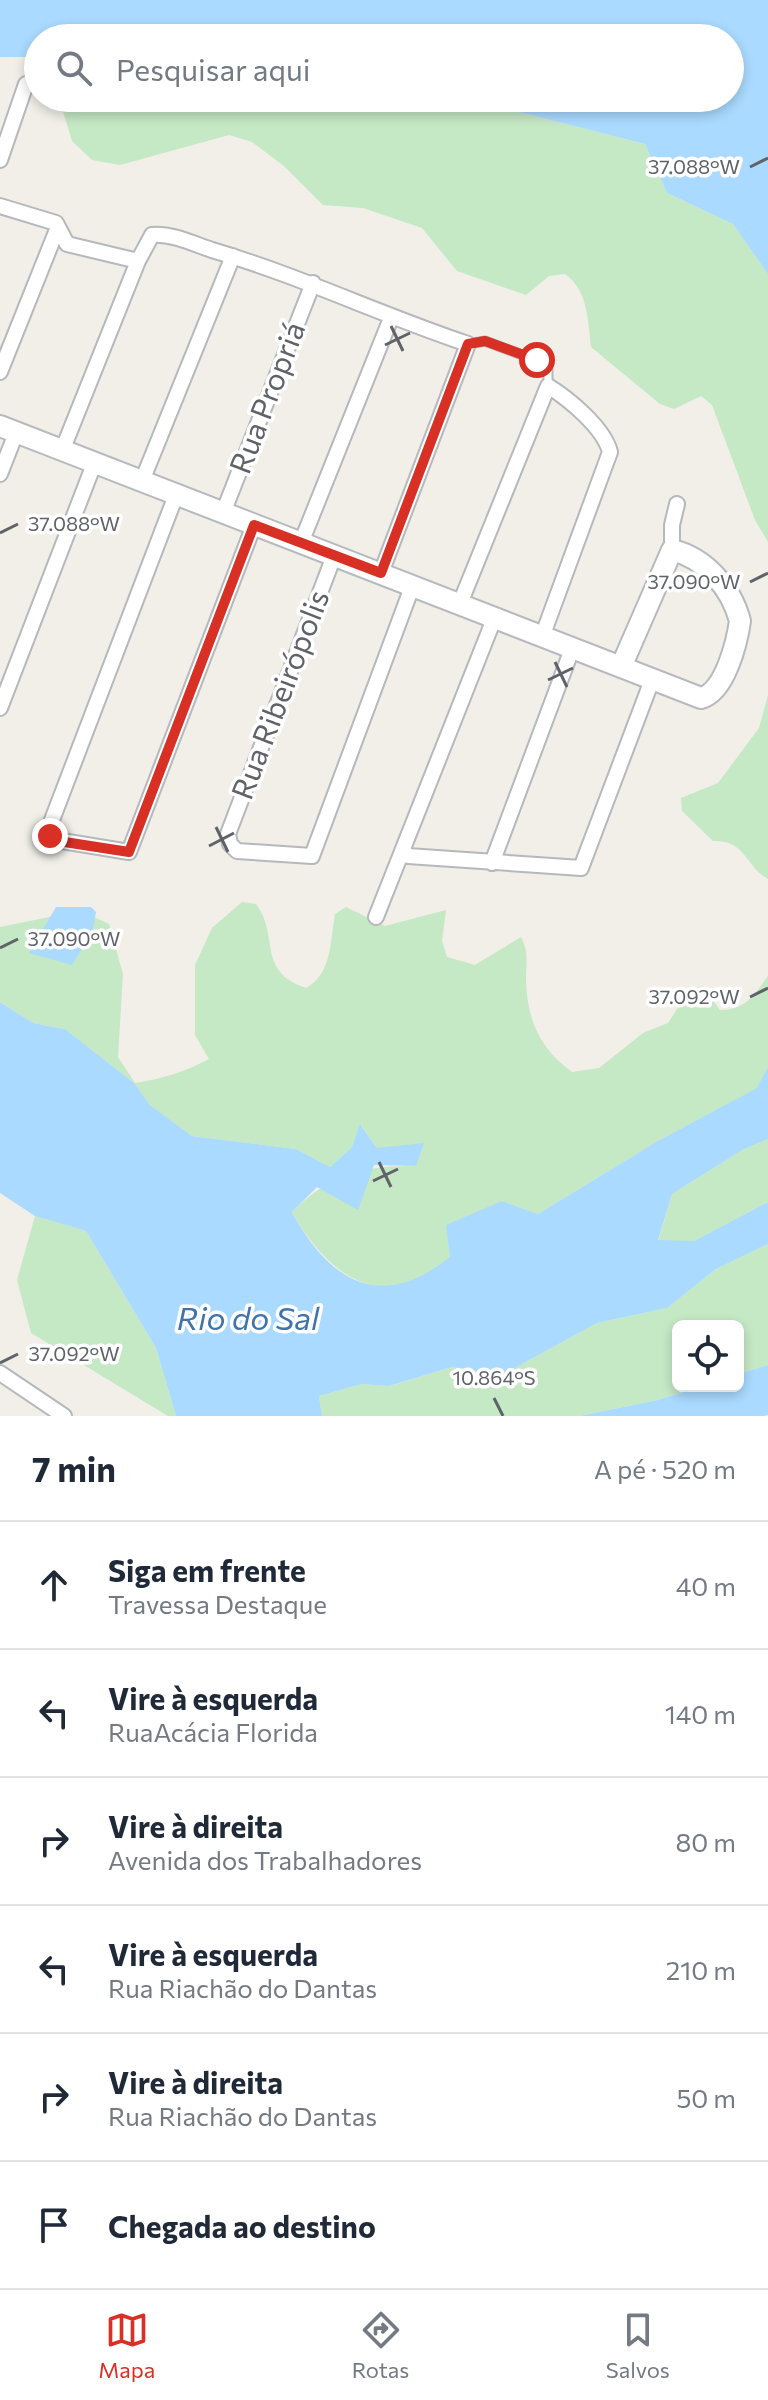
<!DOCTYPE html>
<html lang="pt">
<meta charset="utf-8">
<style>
body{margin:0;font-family:Commissioner,sans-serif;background:#f2f2f3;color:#1f2937}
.controls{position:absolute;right:24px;bottom:24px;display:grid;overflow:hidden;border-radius:12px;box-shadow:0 4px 12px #0003}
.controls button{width:72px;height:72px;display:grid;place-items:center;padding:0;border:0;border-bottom:2px solid #e0e1e3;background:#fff;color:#1f2937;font:40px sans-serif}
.stop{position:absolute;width:24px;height:24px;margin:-18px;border:6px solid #d93025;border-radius:50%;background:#fff}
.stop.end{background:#d93025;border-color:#fff;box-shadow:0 2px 8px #0008}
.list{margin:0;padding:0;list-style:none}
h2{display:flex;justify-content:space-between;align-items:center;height:104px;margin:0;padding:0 32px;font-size:34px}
h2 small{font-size:26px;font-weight:400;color:#747a83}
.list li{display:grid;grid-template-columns:52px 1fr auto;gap:24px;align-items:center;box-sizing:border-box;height:128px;padding:0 32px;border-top:2px solid #e0e1e3}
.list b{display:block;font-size:30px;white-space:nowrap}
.list p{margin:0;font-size:26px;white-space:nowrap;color:#747a83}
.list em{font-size:26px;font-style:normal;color:#747a83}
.icon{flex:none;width:44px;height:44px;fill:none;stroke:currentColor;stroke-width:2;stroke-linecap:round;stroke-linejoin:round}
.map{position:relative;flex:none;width:768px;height:1416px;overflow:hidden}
.search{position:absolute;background:#fff;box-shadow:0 4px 12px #0003;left:24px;right:24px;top:24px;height:88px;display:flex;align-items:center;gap:20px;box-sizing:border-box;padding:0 28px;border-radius:44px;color:#747a83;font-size:30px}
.sheet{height:872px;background:#fff}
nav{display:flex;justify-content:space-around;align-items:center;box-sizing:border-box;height:112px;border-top:2px solid #e0e1e3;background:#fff;font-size:22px;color:#747a83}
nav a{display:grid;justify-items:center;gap:4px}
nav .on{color:#d93025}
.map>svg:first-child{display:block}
</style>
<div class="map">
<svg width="768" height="1416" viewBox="0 0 768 1416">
<rect width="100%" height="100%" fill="#f1efe8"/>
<!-- green -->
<path fill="#c5e8c5" d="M59 98H463L645 144 667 193 733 224 768 274V542L755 520 712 405 701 396 674 409 660 404 591 347C588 321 588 290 565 274L549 276 526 295 457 271 422 228 363 208 323 205 284 166 252 142 229 135 120 165 92 160 72 141Z
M768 695V879C744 865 746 840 713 841L682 811 681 798 718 783 759 728Z
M242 902 256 904C280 936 256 971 306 988 332 974 330 942 335 914L346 907 385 926 446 910 442 941 447 957 475 965 521 937C529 952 526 963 526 980 527 1020 540 1049 572 1072L599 1068 643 1033 668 1023 690 989 703 986 720 1010C746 1010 754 995 768 976V1067L758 1088 656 1142 538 1214 502 1201C480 1226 454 1263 424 1278 364 1307 319 1260 292 1212 329 1175 363 1165 416 1166L377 1148 361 1125 352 1147 330 1167 296 1149 192 1136 150 1105 134 1083 65 1029 33 1023 0 1002V927L74 912 85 913 109 924 123 974 118 1057 135 1083C161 1079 185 1072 209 1059L195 1035V965L212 928Z
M768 1139V1202L694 1241H658L672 1194 744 1149Z
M35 1216 86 1231 156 1348 176 1416H168L31 1333 17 1280Z
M768 1244V1365L738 1374V1326H678V1386H702L658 1400 579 1416H322L319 1396 362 1384 390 1386 452 1367 500 1376 597 1323 667 1308 716 1269Z"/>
<!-- water -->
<path fill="#aadaff" d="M0 0H768V274L733 224 667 193 645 144 463 98H730V38H38V57H0Z
M56 907H91L96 912 92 933 72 965 29 953Z
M0 1002 33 1023 65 1029 134 1083 150 1105 192 1136 296 1149 330 1167 352 1147 360 1124 377 1148 424 1143 416 1166 374 1165 358 1210 317 1187 292 1212C330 1283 382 1312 450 1257L446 1225 502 1201 538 1214 656 1142 757 1088 768 1067V1139L744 1149 672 1194 658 1240 694 1241 768 1202V1244L716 1269 667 1308 597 1323 500 1376 452 1367 389 1386 362 1384 319 1396 322 1416H176L156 1348 86 1231 35 1216 0 1193Z
M768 1365V1415L764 1416H579L658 1400 702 1386H738V1374Z"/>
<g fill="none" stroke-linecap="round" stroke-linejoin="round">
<defs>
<path id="lane" d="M468 344 485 341 544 363 548 370V386"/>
<path id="street" d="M0 160 26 84
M0 206 56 223 67 244 138 261
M0 372 58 227
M62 451 138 261 152 235C171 233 194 244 212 250 300 276 381 315 468 344L381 573
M0 474 16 433
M142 481 233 256
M176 495 52 820 49 834 56 840 129 852 254 525
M223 513 313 283
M301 543 391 318
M672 550V525L677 504
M334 556 228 834 230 844 237 851 312 856 412 587
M459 606 548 386C569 399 604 428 610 452L542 637
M0 708 94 464
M403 850 408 856 581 868 652 680
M492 863 572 649
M376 917 494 619
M0 1373 64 1416"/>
<path id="secondary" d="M0 426 701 698C725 692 737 642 740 621 731 587 705 558 672 550L621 667"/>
</defs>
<!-- lane casing -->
<use href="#lane" stroke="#b5b8bc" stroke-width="11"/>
<!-- street casing -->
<use href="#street" stroke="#b5b8bc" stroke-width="18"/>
<!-- secondary casing -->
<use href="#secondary" stroke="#b6babf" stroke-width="24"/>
<!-- lane -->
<use href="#lane" stroke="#fff" stroke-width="7"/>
<!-- street -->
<use href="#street" stroke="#fff" stroke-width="14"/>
<!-- secondary -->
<use href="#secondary" stroke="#fff" stroke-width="20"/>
</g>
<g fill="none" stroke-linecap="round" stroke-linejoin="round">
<!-- route -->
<path stroke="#d93025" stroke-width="10" d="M50 836 58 841 129 852 254 525 381 573 468 344 485 341 537 360"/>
</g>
<!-- ticks -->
<path fill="none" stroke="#5f6368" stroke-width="3" d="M750 167 768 158M391 326 403 351M385 345 410 333M0 533 18 524M750 582 768 573M555 662 567 687M548 680 573 668M216 827 228 852M209 846 234 833M0 948 18 939M750 997 768 988M379 1162 391 1187M373 1181 398 1169M0 1363 18 1354M494 1398 503 1416"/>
<g text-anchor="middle" stroke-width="7" stroke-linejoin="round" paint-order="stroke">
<!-- street labels -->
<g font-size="30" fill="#5f6368" stroke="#fff">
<text transform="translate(268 398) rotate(-69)" y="10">Rua Propriá</text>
<text transform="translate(281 695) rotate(-69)" y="10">Rua Ribeirópolis</text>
</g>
<!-- water labels -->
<g font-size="32" font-style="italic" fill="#4174aa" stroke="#fff">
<text x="248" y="1330">Rio do Sal</text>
</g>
</g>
<g font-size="20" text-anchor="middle" fill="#5f6368" stroke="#fff" stroke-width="7" stroke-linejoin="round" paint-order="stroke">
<text x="694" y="174">37.088°W</text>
<text x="74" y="531">37.088°W</text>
<text x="694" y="589">37.090°W</text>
<text x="74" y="946">37.090°W</text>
<text x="694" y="1004">37.092°W</text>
<text x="74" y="1361">37.092°W</text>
<text x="494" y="1385">10.864°S</text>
</g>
</svg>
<div class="controls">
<button><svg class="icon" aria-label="locate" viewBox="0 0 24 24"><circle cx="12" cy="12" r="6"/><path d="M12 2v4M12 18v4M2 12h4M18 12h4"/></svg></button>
</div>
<div class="stop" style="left:537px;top:360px"></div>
<div class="stop end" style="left:50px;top:836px"></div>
<div class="search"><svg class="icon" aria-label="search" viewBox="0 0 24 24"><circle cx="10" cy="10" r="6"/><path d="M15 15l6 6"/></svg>Pesquisar aqui</div>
</div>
<section class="sheet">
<h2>7 min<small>A pé · 520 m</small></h2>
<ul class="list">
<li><svg class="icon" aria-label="ahead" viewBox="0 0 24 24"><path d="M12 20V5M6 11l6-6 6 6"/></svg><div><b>Siga em frente</b><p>Travessa Destaque</p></div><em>40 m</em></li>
<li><svg class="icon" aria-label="left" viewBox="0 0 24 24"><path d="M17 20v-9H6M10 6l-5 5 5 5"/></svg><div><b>Vire à esquerda</b><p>RuaAcácia Florida</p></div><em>140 m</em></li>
<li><svg class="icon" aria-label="right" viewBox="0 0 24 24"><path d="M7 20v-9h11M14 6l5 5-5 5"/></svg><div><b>Vire à direita</b><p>Avenida dos Trabalhadores</p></div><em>80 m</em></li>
<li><svg class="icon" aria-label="left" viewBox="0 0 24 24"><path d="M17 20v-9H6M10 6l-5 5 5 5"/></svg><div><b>Vire à esquerda</b><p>Rua Riachão do Dantas</p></div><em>210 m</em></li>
<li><svg class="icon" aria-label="right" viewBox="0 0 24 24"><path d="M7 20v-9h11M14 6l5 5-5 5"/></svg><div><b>Vire à direita</b><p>Rua Riachão do Dantas</p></div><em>50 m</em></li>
<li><svg class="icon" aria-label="arrive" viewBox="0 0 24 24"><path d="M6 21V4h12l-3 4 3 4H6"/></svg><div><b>Chegada ao destino</b></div></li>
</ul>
</section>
<nav>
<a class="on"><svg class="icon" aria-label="map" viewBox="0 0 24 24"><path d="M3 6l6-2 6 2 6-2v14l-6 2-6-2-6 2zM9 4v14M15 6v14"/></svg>Mapa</a>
<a><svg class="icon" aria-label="directions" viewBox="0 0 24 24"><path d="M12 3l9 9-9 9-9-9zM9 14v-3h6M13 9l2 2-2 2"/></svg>Rotas</a>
<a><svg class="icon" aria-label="saved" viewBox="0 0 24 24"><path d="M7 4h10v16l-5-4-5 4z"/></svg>Salvos</a>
</nav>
